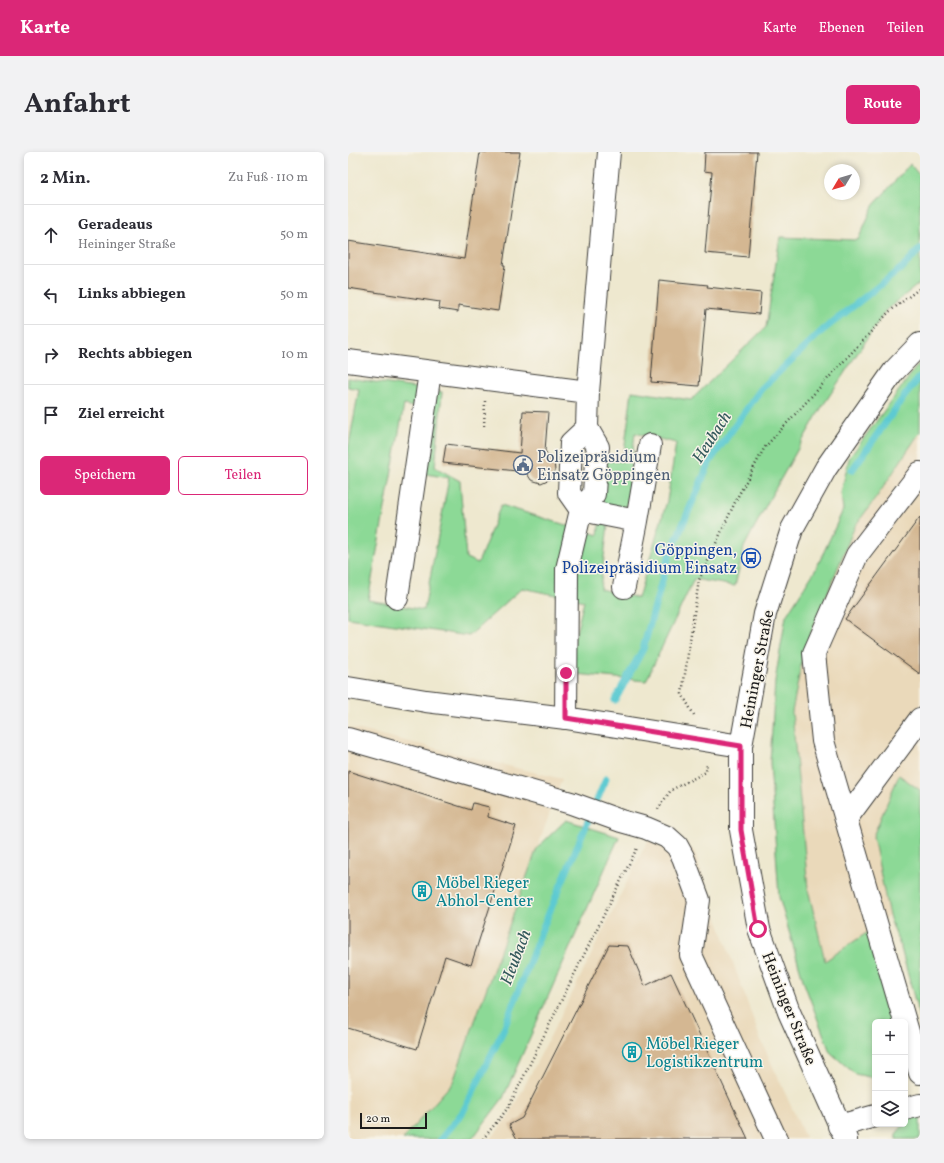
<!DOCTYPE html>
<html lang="de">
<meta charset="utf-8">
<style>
body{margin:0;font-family:Vollkorn,serif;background:#f2f2f3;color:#2b2b33}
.controls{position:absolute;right:12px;bottom:12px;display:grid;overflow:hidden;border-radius:6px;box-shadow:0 2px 6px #0003}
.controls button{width:36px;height:36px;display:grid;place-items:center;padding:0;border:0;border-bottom:1px solid #e1e1e2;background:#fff;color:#2b2b33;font:20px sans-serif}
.compass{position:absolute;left:476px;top:12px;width:36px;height:36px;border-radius:50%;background:#fff;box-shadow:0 2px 6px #0003;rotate:232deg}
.scale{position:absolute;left:12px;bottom:10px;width:67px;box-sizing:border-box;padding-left:4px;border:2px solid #1c1c1c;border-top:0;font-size:11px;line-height:14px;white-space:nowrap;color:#1c1c1c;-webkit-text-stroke:3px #f7f3e8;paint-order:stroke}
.stop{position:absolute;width:12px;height:12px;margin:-9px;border:3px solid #db2777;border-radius:50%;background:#fff}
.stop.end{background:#db2777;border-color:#fff;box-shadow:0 1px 4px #0008}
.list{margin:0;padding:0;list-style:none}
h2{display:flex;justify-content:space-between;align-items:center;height:52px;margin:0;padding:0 16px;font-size:17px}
h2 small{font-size:13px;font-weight:400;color:#7c7c81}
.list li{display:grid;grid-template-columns:26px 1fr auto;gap:12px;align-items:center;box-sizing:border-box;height:60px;padding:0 16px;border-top:1px solid #e1e1e2}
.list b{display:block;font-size:15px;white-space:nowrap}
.list p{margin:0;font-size:13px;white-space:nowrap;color:#7c7c81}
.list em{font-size:13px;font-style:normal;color:#7c7c81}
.actions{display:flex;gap:8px;padding:12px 16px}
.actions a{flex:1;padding:9px 0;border:1px solid #db2777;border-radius:6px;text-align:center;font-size:14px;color:#db2777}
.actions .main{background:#db2777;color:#fff}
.icon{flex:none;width:22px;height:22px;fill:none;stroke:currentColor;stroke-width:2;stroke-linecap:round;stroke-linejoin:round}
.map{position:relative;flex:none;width:572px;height:987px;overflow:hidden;border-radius:6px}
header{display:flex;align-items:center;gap:24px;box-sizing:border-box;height:56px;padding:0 20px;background:#db2777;color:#fff}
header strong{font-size:19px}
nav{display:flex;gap:22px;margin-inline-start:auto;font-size:14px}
.intro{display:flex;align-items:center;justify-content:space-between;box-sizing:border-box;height:96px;padding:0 24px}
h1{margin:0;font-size:28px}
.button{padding:10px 18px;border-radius:6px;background:#db2777;color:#fff;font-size:14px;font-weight:700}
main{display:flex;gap:24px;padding:0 24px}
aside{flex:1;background:#fff;border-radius:6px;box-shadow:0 2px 6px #0003}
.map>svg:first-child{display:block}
</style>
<header>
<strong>Karte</strong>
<nav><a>Karte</a><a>Ebenen</a><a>Teilen</a></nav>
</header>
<div class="intro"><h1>Anfahrt</h1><a class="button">Route</a></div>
<main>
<aside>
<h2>2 Min.<small>Zu Fuß · 110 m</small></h2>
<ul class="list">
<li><svg class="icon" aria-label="ahead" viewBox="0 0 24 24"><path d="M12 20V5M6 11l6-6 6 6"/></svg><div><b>Geradeaus</b><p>Heininger Straße</p></div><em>50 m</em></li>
<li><svg class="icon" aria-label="left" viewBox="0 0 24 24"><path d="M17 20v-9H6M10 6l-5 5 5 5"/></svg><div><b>Links abbiegen</b></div><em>50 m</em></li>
<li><svg class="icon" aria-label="right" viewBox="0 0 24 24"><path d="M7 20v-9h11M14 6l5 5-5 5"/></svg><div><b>Rechts abbiegen</b></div><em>10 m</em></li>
<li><svg class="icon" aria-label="arrive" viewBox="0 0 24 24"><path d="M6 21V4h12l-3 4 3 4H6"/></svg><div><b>Ziel erreicht</b></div></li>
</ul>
<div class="actions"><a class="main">Speichern</a><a>Teilen</a></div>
</aside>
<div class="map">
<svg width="572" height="987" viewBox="0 0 572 987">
<rect width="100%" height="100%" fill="#f7f3e8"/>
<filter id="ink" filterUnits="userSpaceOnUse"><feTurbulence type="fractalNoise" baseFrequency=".025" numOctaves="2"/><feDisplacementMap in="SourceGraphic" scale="8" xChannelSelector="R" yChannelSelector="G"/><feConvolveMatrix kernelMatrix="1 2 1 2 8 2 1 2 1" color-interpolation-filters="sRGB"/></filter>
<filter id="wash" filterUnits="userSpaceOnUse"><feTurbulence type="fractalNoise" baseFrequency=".012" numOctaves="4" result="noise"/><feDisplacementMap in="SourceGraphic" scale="16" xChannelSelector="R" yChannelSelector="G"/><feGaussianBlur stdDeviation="0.9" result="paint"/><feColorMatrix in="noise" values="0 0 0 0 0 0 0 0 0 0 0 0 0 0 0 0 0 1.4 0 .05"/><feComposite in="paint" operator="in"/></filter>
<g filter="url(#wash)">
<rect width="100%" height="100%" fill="#eee8cf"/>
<!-- built -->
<path fill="#ead9ba" d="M572 280V638L551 623 525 684 541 764 524 777 477 810 460 737 444 560 456 498 507 374 528 346Z
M0 575 214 627 105 930 55 987H0Z
M309 673 330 685 347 700 360 741 412 886 458 987H143L162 962 226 838 288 711Z"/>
<!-- green -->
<path fill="#8cd996" stroke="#547a59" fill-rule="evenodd" d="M562 12 572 24V131L538 158 472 258 422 346 396 395 387 434 346 427 298 529 218 521 236 449 174 436 121 484 0 466V298L11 237 0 235V226L94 240 87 315 112 329 118 406 130 411 153 353 250 383 259 309H275L284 239 343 248 418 175 432 85 510 88 525 54ZM56 253 79 258 67 320 101 326 76 458 20 448ZM287 281 328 291 319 349 290 446 252 437 260 373 279 354Z
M572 210V280L528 346 507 374 456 498 444 560 460 737 477 809 520 780 548 870H527V925L526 926 507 922 482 900 456 831 431 745 422 610 427 529 438 464 468 417 495 358 493 341 501 306Z
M551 623 572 638V868L553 796 541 764 525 684Z
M218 668 271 685 155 946 124 987H55L105 930 189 696Z
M572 963V987H548V982L561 966Z"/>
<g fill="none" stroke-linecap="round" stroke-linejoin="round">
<!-- stream -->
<path stroke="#5dcad2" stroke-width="7" d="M504 318 558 242 572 225
M267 548 295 497 320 407 362 309 413 237 475 178 555 115 572 97
M93 987 115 960 155 879 195 775 258 627"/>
</g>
<g id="blocks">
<!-- building -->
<path fill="#d4b792" d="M132 0H172L155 113H157L150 159 110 153V160L91 157 92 150 0 136V89L116 107Z
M357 0H409L400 105 357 101 364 20 356 19Z
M311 128 360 133 359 135 413 141 411 162 358 157 351 234 303 230Z
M175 259 200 260 197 299 206 309 207 319 202 327 193 331 183 328 178 320 95 311 98 292 172 301Z
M572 365V522L497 467Z
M0 619 123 658 125 651 141 655 140 665 168 674 123 813 97 804 69 897 0 876Z
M261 793 280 794 297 834 323 821 400 987H169L161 973 174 966Z"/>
</g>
</g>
<g filter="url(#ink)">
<use href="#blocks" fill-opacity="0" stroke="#3c3b37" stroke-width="1"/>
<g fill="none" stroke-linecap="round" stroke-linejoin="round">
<defs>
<path id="minor" d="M0 209 240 240
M239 276 223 291 221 341 233 358 289 369 276 435
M572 321 509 403 466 501 475 589 572 921
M289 369 302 293
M49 446 82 220
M218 566 219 417 233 358 246 342 248 309 250 295 239 276 240 240 261 0
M0 587 223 651 273 669 298 676 319 685 329 694 335 705 351 748 343 803 428 987
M498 667 572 567
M557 957 572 953
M491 974 527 964"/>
<path id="major" d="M0 536 78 549 218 566 393 594
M498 987 441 860 411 777 393 678V594L417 462 444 377 478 316 546 219 572 192"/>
</defs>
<!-- minor casing -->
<use href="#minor" stroke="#3c3b37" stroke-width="24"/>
<!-- major casing -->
<use href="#major" stroke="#3c3b37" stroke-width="24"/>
<!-- path -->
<path stroke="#3c3b37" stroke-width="2.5" stroke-dasharray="1 3" stroke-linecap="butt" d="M136 274 137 249
M346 563 334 542 351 428 389 346 417 295 541 160 572 136
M310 657 323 638 358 620 359 611
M135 987 160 956 289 696"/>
<!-- minor -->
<use href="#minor" stroke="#fff" stroke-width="22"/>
<!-- major -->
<use href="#major" stroke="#fff" stroke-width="22"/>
</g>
</g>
<g fill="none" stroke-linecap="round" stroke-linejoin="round" filter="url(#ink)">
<!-- route -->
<path stroke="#db2777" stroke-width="5" d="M218 521V566L393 594V678L410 777"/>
</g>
<!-- icons -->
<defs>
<symbol id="civic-ring" viewBox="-11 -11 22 22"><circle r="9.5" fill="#f7f3e8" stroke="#5c6f8a" stroke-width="1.5"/><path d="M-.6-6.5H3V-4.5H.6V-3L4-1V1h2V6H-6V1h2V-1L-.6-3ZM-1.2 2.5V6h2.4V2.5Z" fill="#5c6f8a"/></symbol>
<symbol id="bus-ring" viewBox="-11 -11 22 22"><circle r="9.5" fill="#f7f3e8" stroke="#1a4fb4" stroke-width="1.5"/><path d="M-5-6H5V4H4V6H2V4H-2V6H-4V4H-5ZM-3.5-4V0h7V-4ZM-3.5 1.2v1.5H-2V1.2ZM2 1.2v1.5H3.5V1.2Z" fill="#1a4fb4"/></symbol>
<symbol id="building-ring" viewBox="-11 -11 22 22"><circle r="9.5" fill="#f7f3e8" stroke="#0f9aa8" stroke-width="1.5"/><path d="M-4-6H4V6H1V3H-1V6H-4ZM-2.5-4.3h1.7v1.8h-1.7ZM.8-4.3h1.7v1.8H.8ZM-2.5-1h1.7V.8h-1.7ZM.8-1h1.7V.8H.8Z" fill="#0f9aa8"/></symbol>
</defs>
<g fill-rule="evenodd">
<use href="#civic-ring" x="164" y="302" width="22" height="22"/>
<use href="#bus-ring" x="392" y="395" width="22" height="22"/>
<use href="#building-ring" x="63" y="728" width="22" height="22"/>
<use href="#building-ring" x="273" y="889" width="22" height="22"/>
</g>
<g text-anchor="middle" stroke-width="3" stroke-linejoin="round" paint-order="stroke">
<!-- service labels -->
<g font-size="16" fill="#4e5e75" stroke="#f7f3e8" text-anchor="start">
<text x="189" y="310">Polizeipräsidium<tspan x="189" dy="18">Einsatz Göppingen</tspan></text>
</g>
<!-- transit labels -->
<g font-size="16" fill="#164399" stroke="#f7f3e8" text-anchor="end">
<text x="389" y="403">Göppingen,<tspan x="389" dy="18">Polizeipräsidium Einsatz</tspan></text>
</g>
<!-- street labels -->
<g font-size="16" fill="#1c1c1c" stroke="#f7f3e8">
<text transform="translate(408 517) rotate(-79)" y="6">Heininger Straße</text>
<text transform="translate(442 856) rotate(68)" y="6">Heininger Straße</text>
</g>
<!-- culture labels -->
<g font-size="16" fill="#0d838f" stroke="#f7f3e8" text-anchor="start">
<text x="88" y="736">Möbel Rieger<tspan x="88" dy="18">Abhol-Center</tspan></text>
<text x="298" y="897">Möbel Rieger<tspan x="298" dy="18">Logistikzentrum</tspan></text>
</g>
<!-- water labels -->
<g font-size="17" font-style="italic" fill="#33595c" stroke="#f7f3e8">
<text transform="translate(363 285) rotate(-57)" y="6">Heubach</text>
<text transform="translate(167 805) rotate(-69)" y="6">Heubach</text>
</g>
</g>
</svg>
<div class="controls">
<button>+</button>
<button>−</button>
<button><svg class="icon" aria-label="layers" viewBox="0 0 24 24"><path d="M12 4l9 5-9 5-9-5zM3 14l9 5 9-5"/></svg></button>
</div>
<svg class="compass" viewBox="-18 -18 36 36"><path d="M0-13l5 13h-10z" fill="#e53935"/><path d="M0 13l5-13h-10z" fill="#7c7c81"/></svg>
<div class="scale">20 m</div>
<div class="stop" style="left:410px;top:777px"></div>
<div class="stop end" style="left:218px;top:521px"></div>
</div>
</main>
